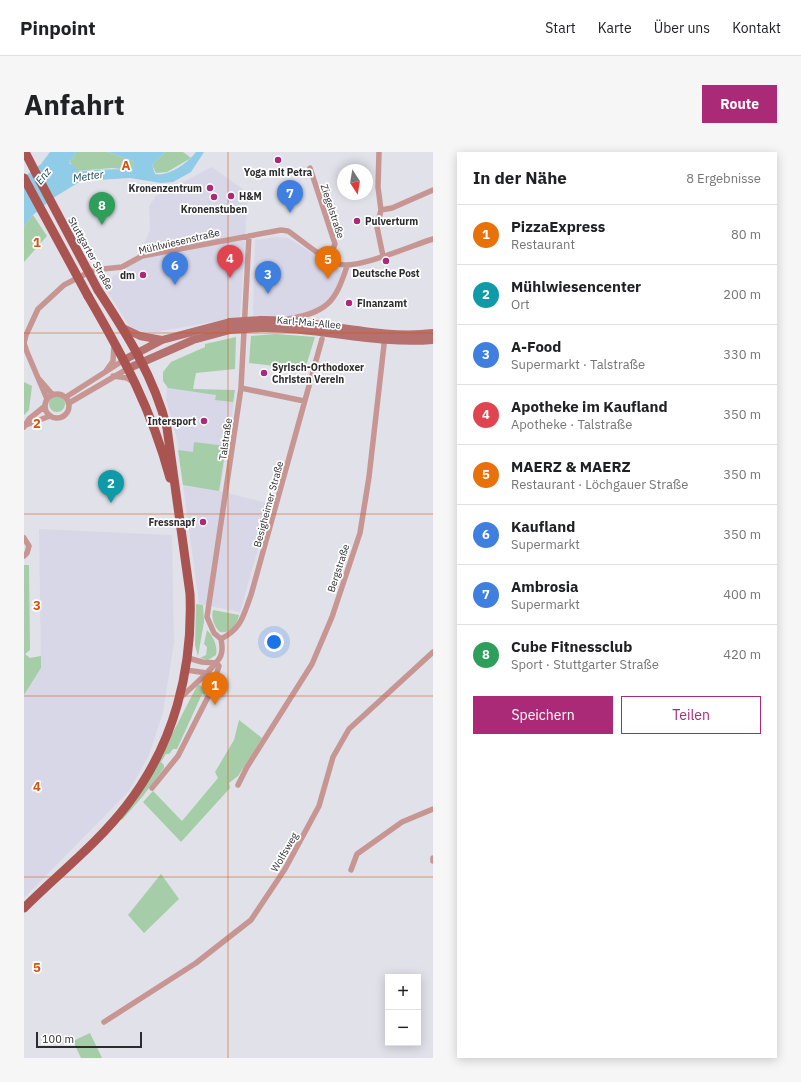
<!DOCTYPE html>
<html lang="de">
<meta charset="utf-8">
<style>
body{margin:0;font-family:"IBM Plex Sans",sans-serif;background:#f6f6f6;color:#202124}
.controls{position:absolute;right:12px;bottom:12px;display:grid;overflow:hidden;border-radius:0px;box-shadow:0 2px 10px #0003}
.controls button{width:36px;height:36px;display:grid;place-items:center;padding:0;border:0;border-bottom:1px solid #e0e0e0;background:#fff;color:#202124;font:20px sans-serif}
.compass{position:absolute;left:313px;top:12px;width:36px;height:36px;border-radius:50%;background:#fff;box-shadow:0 2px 10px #0003;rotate:168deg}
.scale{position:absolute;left:12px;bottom:10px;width:106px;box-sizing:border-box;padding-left:4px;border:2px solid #2c2c2f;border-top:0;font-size:11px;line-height:14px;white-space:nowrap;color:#2c2c2f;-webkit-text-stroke:3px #fff;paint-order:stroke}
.you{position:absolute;left:250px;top:490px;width:14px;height:14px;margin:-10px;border:3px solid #fff;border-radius:50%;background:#1a73e8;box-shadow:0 0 0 6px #1a73e833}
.badge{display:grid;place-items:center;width:26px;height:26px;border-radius:50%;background:#ab2a77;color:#fff;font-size:13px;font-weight:700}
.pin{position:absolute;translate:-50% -33px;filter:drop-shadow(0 1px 2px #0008)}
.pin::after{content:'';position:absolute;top:21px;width:14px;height:12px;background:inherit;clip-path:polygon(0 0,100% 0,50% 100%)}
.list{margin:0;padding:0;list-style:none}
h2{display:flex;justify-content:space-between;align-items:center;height:52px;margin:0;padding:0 16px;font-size:17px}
h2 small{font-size:13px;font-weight:400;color:#757577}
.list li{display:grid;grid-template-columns:26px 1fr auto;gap:12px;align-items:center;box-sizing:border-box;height:60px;padding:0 16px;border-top:1px solid #e0e0e0}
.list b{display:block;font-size:15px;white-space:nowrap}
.list p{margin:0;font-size:13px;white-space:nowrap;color:#757577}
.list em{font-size:13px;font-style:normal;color:#757577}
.actions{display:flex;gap:8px;padding:12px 16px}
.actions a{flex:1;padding:9px 0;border:1px solid #ab2a77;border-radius:0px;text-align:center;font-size:14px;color:#ab2a77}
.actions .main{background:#ab2a77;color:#fff}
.map{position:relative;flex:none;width:409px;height:906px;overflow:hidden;border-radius:0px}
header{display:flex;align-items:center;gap:24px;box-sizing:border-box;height:56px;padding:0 20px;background:#fff;border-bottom:1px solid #e0e0e0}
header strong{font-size:19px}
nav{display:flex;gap:22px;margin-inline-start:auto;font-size:14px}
.intro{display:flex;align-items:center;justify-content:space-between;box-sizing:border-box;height:96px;padding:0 24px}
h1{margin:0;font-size:28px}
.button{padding:10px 18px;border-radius:0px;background:#ab2a77;color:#fff;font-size:14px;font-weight:700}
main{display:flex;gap:24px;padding:0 24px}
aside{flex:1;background:#fff;border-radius:0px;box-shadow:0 2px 10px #0003}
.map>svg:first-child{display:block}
</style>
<header>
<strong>Pinpoint</strong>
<nav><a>Start</a><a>Karte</a><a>Über uns</a><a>Kontakt</a></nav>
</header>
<div class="intro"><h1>Anfahrt</h1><a class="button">Route</a></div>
<main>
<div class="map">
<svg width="409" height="906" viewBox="0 0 409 906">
<rect width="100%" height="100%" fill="#e1e1ea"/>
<!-- built -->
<path fill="#d8d7e8" d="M188 15 224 41 216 165 132 180H116L106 175 78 131 116 108 115 103 126 78 125 54 132 44Z
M251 85 264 86 317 119 316 127 306 146 298 154 276 164H229L231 88Z
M143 232 211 243 196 339 247 352 216 460 175 452 153 287 142 247Z
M15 377 148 383 150 491 139 560 125 603 105 639 0 746V543L17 516Z"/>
<!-- green -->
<path fill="#a5cda8" d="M52 0H83L109 9 110 15 106 18 88 16 52 19 45 9 49 7Z
M141 0H159L167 6 143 20 132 21 128 13Z
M9 63 23 84 0 110V74Z
M252 182 291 185 282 214 259 212 258 215 225 211 227 184Z
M212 185 211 217 172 221 169 237 211 238 209 250 191 248 192 243 144 236 139 229V220L147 210 181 195V192Z
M0 230 8 234 5 258 0 263Z
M25 252a8 8 0 1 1 16 0a8 8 0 1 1-16 0Z
M170 290 202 294 195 339 159 333 154 298 169 300Z
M0 413H5L6 498 1 502 6 506 17 504V516L0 543Z
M172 452 179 453 180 470 174 504 171 493Z
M189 458 215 463C213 472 208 482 196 480 190 474 187 466 189 458Z
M183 478C189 484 194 494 192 503L184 508 176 506 182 503 183 495 180 492Z
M174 532 183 538 181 543 178 542 153 597H149L145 602H142L137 610 140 613V616L119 644 98 668 96 666 146 586Z
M215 568 238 586 214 624 205 631 206 636 157 690 119 650 129 639 158 669 194 626 191 620 210 588Z
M137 722 155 747 120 781 104 763Z
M66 881 78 906H57L49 889Z"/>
<!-- water -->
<path fill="#90cbe7" d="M26 0H52L49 7 45 9 46 12 50 13 52 19C71 19 88 16 106 18L110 15 109 9 83 0H141L128 13 131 22C145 25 165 10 172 0H180L167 20 149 30 137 31 106 26 57 29 29 46 9 63 0 74V25L17 12Z"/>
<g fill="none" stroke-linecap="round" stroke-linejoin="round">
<!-- minor -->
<path stroke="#c79693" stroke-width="5.5" d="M355 0 354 35 357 58 353 75 359 104
M286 16 311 92 305 107
M357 58 368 56 409 38
M264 167C303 160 311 151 323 114
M82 219 89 209 90 194
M89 224 103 226 109 230
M15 227 28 242
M217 236 280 249
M21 254a12 12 0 1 1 24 0a12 12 0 1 1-24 0Z
M42 245 100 208
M23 247 3 200 0 191 2 183 14 157 40 133 69 118 98 115 118 104 257 78 264 79C280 90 297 106 315 112 332 118 389 93 409 87
M45 251 105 216
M2 273 26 264
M0 275 5 267 21 254
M0 386 5 394 3 401 0 404
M197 487 190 481 183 465 217 236 225 84
M197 487C218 476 219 464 227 443L298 187
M164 506 178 510 192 511
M162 518 183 521
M156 546C164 539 195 511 197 503 199 498 198 492 197 487
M214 633 223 615 288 512 308 465 336 381 345 325 361 184
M128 636 154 604 187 539 195 514 192 511
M409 709V706
M327 718 333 702 378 670 409 657
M80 870 172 811 227 768 261 717 295 654 309 605 325 577 409 500"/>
<!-- secondary -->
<path stroke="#b6706d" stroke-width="8" d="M237 168C295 167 352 188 409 181
M99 176 116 184 138 188
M237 176C295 175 351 193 409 188
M100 208 138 188 206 170
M105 216 169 188 206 178"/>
<!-- primary -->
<path stroke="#a95451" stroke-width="9" d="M1 0 16 29
M64 144C100 206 127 256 146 326
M0 756C34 722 74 691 103 653 150 592 169 518 166 442L143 276C130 225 103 182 74 138"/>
<!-- secondary-bridge -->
<path stroke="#b6706d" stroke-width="8" d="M206 170 237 168
M206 178 237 176"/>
<!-- primary-bridge -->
<path stroke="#a95451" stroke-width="9" d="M0 26 64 144
M16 29 74 138"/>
</g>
<!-- grid -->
<path fill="none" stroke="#d55410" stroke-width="1" stroke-opacity="0.55" d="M204 0V906M0 181H409M0 362H409M0 544H409M0 725H409"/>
<!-- markers -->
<g fill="#ab2a77" stroke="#fff" stroke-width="1.5">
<circle cx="254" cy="8" r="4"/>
<circle cx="186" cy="36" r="4"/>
<circle cx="207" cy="44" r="4"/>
<circle cx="190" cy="45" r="4"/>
<circle cx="333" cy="69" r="4"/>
<circle cx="362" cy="109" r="4"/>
<circle cx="119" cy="123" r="4"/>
<circle cx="325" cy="151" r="4"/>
<circle cx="240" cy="221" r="4"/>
<circle cx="180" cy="269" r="4"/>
<circle cx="179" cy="370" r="4"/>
</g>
<g text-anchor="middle" stroke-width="3.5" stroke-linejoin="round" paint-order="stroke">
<!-- poi labels -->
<g font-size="10" font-weight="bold" fill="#2c2c2f" stroke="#fff" text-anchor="end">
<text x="254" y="24" text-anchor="middle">Yoga mit Petra</text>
<text x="178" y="40">Kronenzentrum</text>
<text x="215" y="48" text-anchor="start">H&amp;M</text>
<text x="190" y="61" text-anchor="middle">Kronenstuben</text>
<text x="341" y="73" text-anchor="start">Pulverturm</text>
<text x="362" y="125" text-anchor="middle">Deutsche Post</text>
<text x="111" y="127">dm</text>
<text x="333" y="155" text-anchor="start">Finanzamt</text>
<text x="248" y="219" text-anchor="start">Syrisch-Orthodoxer<tspan x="248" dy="12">Christen Verein</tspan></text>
<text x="172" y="273">Intersport</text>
<text x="171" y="374">Fressnapf</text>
</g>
<!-- street labels -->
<g font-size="10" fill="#2c2c2f" stroke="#fff">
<text transform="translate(309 59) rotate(72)" y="4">Ziegelstraße</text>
<text transform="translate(155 89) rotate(-13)" y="4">Mühlwiesenstraße</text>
<text transform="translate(67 101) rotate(61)" y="4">Stuttgarter Straße</text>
<text transform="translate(285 170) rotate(5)" y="4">Karl-Mai-Allee</text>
<text transform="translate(201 287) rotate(-82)" y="4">Talstraße</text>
<text transform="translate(244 352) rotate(-75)" y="4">Besigheimer Straße</text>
<text transform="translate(314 416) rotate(-72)" y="4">Bergstraße</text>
<text transform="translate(260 700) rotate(-60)" y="4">Wolfsweg</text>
</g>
<!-- water labels -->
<g font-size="11" font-style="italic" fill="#1d4d61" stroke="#fff">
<text transform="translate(19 24) rotate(-51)" y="4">Enz</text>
<text transform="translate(64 24) rotate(-9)" y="4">Metter</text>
</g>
</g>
<g font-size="13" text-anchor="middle" font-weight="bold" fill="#d55410" stroke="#fff" stroke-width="3.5" stroke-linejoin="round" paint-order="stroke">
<text x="102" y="18">A</text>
<text x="13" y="95">1</text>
<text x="13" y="276">2</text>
<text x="13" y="458">3</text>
<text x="13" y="639">4</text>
<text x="13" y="820">5</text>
</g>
</svg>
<div class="controls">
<button>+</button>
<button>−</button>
</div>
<svg class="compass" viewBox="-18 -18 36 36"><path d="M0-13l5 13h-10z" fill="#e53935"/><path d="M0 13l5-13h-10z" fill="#757577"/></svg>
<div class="scale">100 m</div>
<div class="you"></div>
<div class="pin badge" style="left:191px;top:553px;background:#e8710a">1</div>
<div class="pin badge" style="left:87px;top:351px;background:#0f9aa8">2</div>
<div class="pin badge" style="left:244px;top:142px;background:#3f7fe0">3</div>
<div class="pin badge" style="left:206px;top:126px;background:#e0444e">4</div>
<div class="pin badge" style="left:304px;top:127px;background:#e8710a">5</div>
<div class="pin badge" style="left:151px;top:133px;background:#3f7fe0">6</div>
<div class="pin badge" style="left:266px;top:61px;background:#3f7fe0">7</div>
<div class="pin badge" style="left:78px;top:73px;background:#2e9e5b">8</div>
</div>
<aside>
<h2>In der Nähe<small>8 Ergebnisse</small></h2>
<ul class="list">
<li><span class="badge" style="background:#e8710a">1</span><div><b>PizzaExpress</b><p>Restaurant</p></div><em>80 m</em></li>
<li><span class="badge" style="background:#0f9aa8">2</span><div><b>Mühlwiesencenter</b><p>Ort</p></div><em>200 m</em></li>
<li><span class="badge" style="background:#3f7fe0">3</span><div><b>A-Food</b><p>Supermarkt · Talstraße</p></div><em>330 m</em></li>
<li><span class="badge" style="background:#e0444e">4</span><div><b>Apotheke im Kaufland</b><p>Apotheke · Talstraße</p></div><em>350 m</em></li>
<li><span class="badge" style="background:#e8710a">5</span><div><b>MAERZ &amp; MAERZ</b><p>Restaurant · Löchgauer Straße</p></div><em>350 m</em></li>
<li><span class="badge" style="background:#3f7fe0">6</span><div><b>Kaufland</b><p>Supermarkt</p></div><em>350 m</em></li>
<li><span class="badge" style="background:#3f7fe0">7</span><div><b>Ambrosia</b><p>Supermarkt</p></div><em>400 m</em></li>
<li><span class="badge" style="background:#2e9e5b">8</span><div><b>Cube Fitnessclub</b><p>Sport · Stuttgarter Straße</p></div><em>420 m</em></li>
</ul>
<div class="actions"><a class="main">Speichern</a><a>Teilen</a></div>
</aside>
</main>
